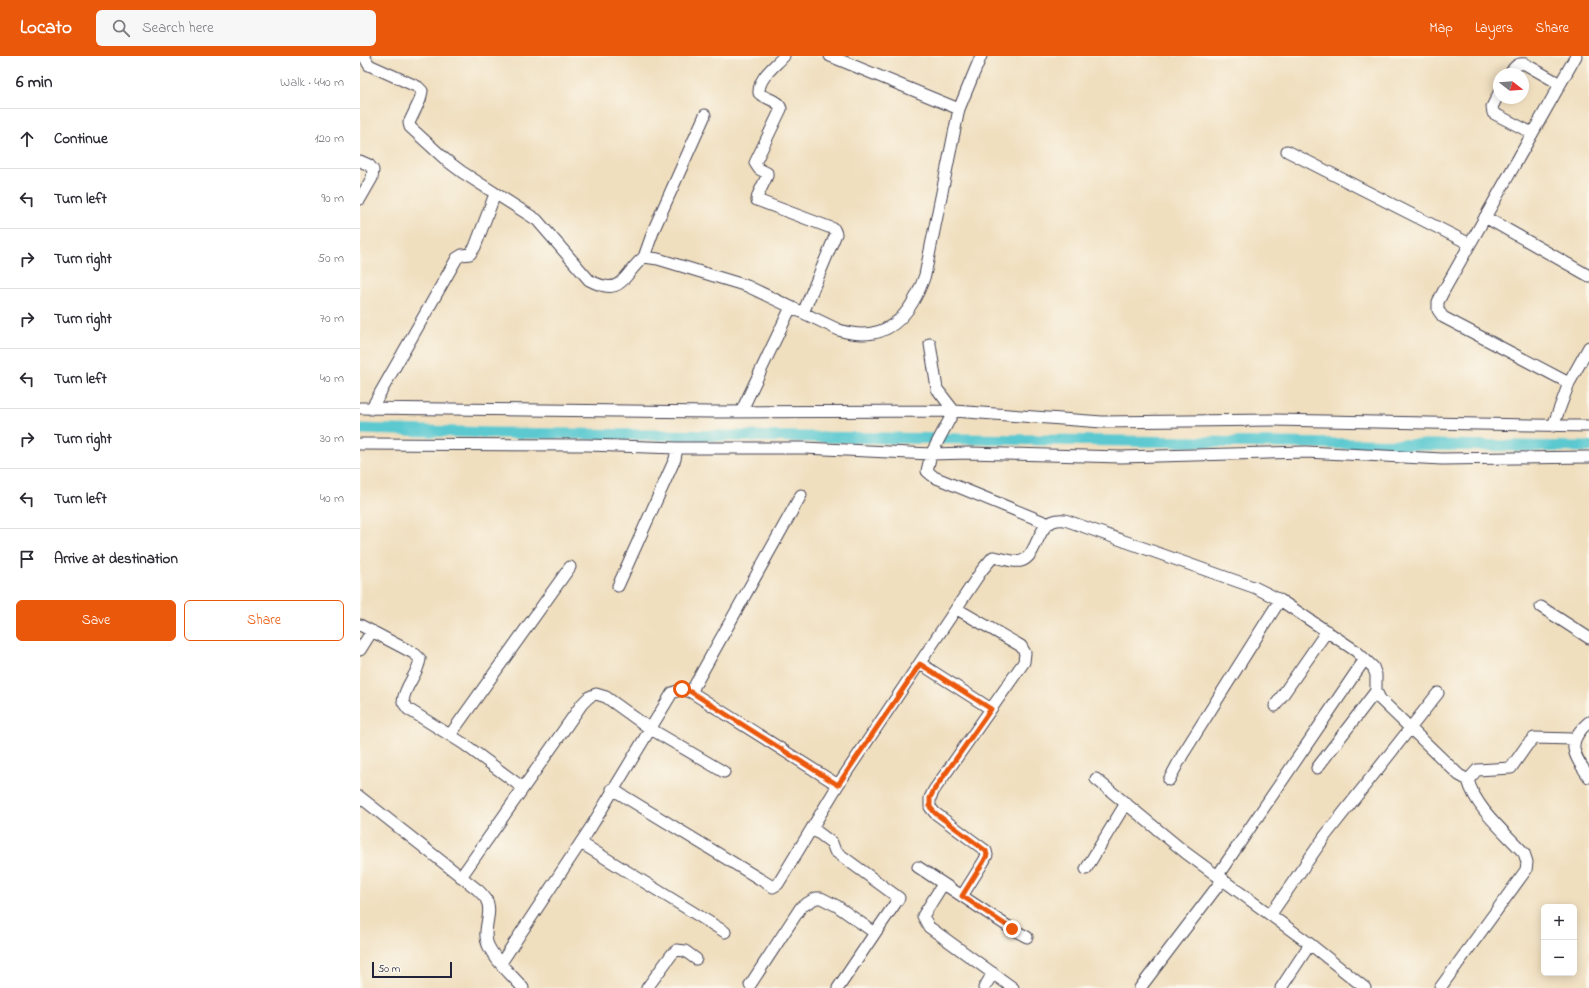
<!DOCTYPE html>
<meta charset="utf-8">
<style>
body{margin:0;font-family:"Indie Flower",sans-serif;background:#f7f7f7;color:#2b2b33}
.controls{position:absolute;right:12px;bottom:12px;display:grid;overflow:hidden;border-radius:6px;box-shadow:0 2px 10px #0003}
.controls button{width:36px;height:36px;display:grid;place-items:center;padding:0;border:0;border-bottom:1px solid #e1e1e2;background:#fff;color:#2b2b33;font:20px sans-serif}
.compass{position:absolute;left:1133px;top:12px;width:36px;height:36px;border-radius:50%;background:#fff;box-shadow:0 2px 10px #0003;rotate:107deg}
.scale{position:absolute;left:12px;bottom:10px;width:80px;box-sizing:border-box;padding-left:4px;border:2px solid #22223b;border-top:0;font-size:11px;line-height:14px;white-space:nowrap;color:#22223b;-webkit-text-stroke:3px #fbf7ec;paint-order:stroke}
.stop{position:absolute;width:12px;height:12px;margin:-9px;border:3px solid #ea580c;border-radius:50%;background:#fff}
.stop.end{background:#ea580c;border-color:#fff;box-shadow:0 1px 4px #0008}
.list{margin:0;padding:0;list-style:none}
h2{display:flex;justify-content:space-between;align-items:center;height:52px;margin:0;padding:0 16px;font-size:17px}
h2 small{font-size:13px;font-weight:400;color:#7c7c81}
.list li{display:grid;grid-template-columns:26px 1fr auto;gap:12px;align-items:center;box-sizing:border-box;height:60px;padding:0 16px;border-top:1px solid #e1e1e2}
.list b{display:block;font-size:15px;white-space:nowrap}
.list em{font-size:13px;font-style:normal;color:#7c7c81}
.actions{display:flex;gap:8px;padding:12px 16px}
.actions a{flex:1;padding:9px 0;border:1px solid #ea580c;border-radius:6px;text-align:center;font-size:14px;color:#ea580c}
.actions .main{background:#ea580c;color:#fff}
.icon{flex:none;width:22px;height:22px;fill:none;stroke:currentColor;stroke-width:2;stroke-linecap:round;stroke-linejoin:round}
.map{position:relative;flex:none;width:1229px;height:932px;overflow:hidden}
header{display:flex;align-items:center;gap:24px;box-sizing:border-box;height:56px;padding:0 20px;background:#ea580c;color:#fff}
header strong{font-size:19px}
nav{display:flex;gap:22px;margin-inline-start:auto;font-size:14px}
.search{width:280px;height:36px;background:#f7f7f7;display:flex;align-items:center;gap:10px;box-sizing:border-box;padding:0 14px;border-radius:6px;color:#7c7c81;font-size:15px}
main{display:flex}
aside{flex:1;background:#fff}
.map>svg:first-child{display:block}
</style>
<header>
<strong>Locato</strong>
<div class="search"><svg class="icon" aria-label="search" viewBox="0 0 24 24"><circle cx="10" cy="10" r="6"/><path d="M15 15l6 6"/></svg>Search here</div>
<nav><a>Map</a><a>Layers</a><a>Share</a></nav>
</header>
<main>
<aside>
<h2>6 min<small>Walk · 440 m</small></h2>
<ul class="list">
<li><svg class="icon" aria-label="ahead" viewBox="0 0 24 24"><path d="M12 20V5M6 11l6-6 6 6"/></svg><div><b>Continue</b></div><em>120 m</em></li>
<li><svg class="icon" aria-label="left" viewBox="0 0 24 24"><path d="M17 20v-9H6M10 6l-5 5 5 5"/></svg><div><b>Turn left</b></div><em>90 m</em></li>
<li><svg class="icon" aria-label="right" viewBox="0 0 24 24"><path d="M7 20v-9h11M14 6l5 5-5 5"/></svg><div><b>Turn right</b></div><em>50 m</em></li>
<li><svg class="icon" aria-label="right" viewBox="0 0 24 24"><path d="M7 20v-9h11M14 6l5 5-5 5"/></svg><div><b>Turn right</b></div><em>70 m</em></li>
<li><svg class="icon" aria-label="left" viewBox="0 0 24 24"><path d="M17 20v-9H6M10 6l-5 5 5 5"/></svg><div><b>Turn left</b></div><em>40 m</em></li>
<li><svg class="icon" aria-label="right" viewBox="0 0 24 24"><path d="M7 20v-9h11M14 6l5 5-5 5"/></svg><div><b>Turn right</b></div><em>30 m</em></li>
<li><svg class="icon" aria-label="left" viewBox="0 0 24 24"><path d="M17 20v-9H6M10 6l-5 5 5 5"/></svg><div><b>Turn left</b></div><em>40 m</em></li>
<li><svg class="icon" aria-label="arrive" viewBox="0 0 24 24"><path d="M6 21V4h12l-3 4 3 4H6"/></svg><div><b>Arrive at destination</b></div></li>
</ul>
<div class="actions"><a class="main">Save</a><a>Share</a></div>
</aside>
<div class="map">
<svg width="1229" height="932" viewBox="0 0 1229 932">
<rect width="100%" height="100%" fill="#fbf7ec"/>
<filter id="ink" filterUnits="userSpaceOnUse"><feTurbulence type="fractalNoise" baseFrequency=".025" numOctaves="2"/><feDisplacementMap in="SourceGraphic" scale="8" xChannelSelector="R" yChannelSelector="G"/><feConvolveMatrix kernelMatrix="1 2 1 2 8 2 1 2 1" color-interpolation-filters="sRGB"/></filter>
<filter id="wash" filterUnits="userSpaceOnUse"><feTurbulence type="fractalNoise" baseFrequency=".012" numOctaves="4" result="noise"/><feDisplacementMap in="SourceGraphic" scale="16" xChannelSelector="R" yChannelSelector="G"/><feGaussianBlur stdDeviation="0.9" result="paint"/><feColorMatrix in="noise" values="0 0 0 0 0 0 0 0 0 0 0 0 0 0 0 0 0 1.4 0 .05"/><feComposite in="paint" operator="in"/></filter>
<g filter="url(#wash)">
<rect width="100%" height="100%" fill="#f0dfbf"/>
<g fill="none" stroke-linecap="round" stroke-linejoin="round">
<!-- canal -->
<path stroke="#5bc9d0" stroke-width="11" d="M0 373 135 377 1229 391"/>
</g>
</g>
<g filter="url(#ink)">
<g fill="none" stroke-linecap="round" stroke-linejoin="round">
<defs>
<path id="minor" d="M4 0 9 9 58 31 62 35 60 44 49 67 50 71 86 104 102 116 177 164 229 224C263 242 262 219 284 201L298 203 387 230 479 274C526 289 551 260 565 219L599 53 621 0
M424 0C415 10 398 22 399 37 405 43 419 44 421 53L395 107 399 113 407 117V120L398 139 397 144 474 173 476 178 443 257
M470 0 599 53
M1150 18C1154 11 1157 7 1165 8L1200 28
M1139 37 1132 51 1133 57 1172 77
M927 95 1110 188
M0 105 9 109 13 114 12 122 0 143
M1125 161 1229 220
M284 201 294 173 345 59
M570 288 577 333 594 355 571 398 567 415 574 421 689 468
M1209 327 1083 261 1078 254V246L1083 236 1216 0
M0 352 352 356 594 355 742 366 913 364 1229 370
M11 353 97 202 102 199 110 198 115 191 135 138
M381 356 431 251
M1193 370 1209 327 1229 291
M0 388 227 389 317 392H444L571 398 609 397 761 401 946 396 1082 403 1229 401
M258 530 315 403 317 392
M1181 551 1229 582
M597 553 661 590 665 597 664 606 574 734 570 742V751L575 757 626 795 627 799 624 805 602 840
M0 569 55 598 60 603C58 619 44 630 43 646L48 653 104 688 163 732
M0 594 12 575
M561 608 631 653
M331 636 441 439
M915 650 967 575
M1229 666C1205 686 1213 698 1229 721
M90 679 210 511
M957 712 1016 635
M736 723 826 797 950 888 1005 932
M809 724 823 698 920 544
M1108 724 1117 714 1151 712 1167 689 1174 682 1214 683
M252 733 413 831 418 828 478 729 622 514 633 501C641 502 654 507 661 505 680 500 675 460 705 464L896 532 920 544 996 595 1013 611 1016 619V635L1020 643 1099 719 1108 724C1116 753 1144 775 1164 797L1167 806 1166 814 1080 932
M0 741 118 834C120 836 124 840 126 843 134 857 121 874 128 889 135 905 152 919 163 932
M221 787 365 876
M558 811 652 873 667 881
M726 813 766 747
M858 819 1005 603
M101 821 222 648 229 641 236 638 246 641 289 672 364 716
M583 828 563 860 569 871 653 932
M911 858 965 780 1078 637
M141 907 231 771 312 637 322 633 331 636 478 729
M390 929 441 851 456 842H461L477 850 515 877 539 842 475 795 472 787 452 772
M287 932 312 898 317 894 325 895 336 903
M478 932 515 877
M624 932 633 917
M780 932 863 823
M921 932 950 888"/>
</defs>
<!-- minor casing -->
<use href="#minor" stroke="#413e4f" stroke-width="13"/>
<!-- minor -->
<use href="#minor" stroke="#fff" stroke-width="11"/>
</g>
</g>
<g fill="none" stroke-linecap="round" stroke-linejoin="round" filter="url(#ink)">
<!-- route -->
<path stroke="#ea580c" stroke-width="5" d="M322 633 331 636 478 729 560 608 631 653 574 734 570 742V751L575 757 626 795 627 799 624 805 602 840 652 873"/>
</g>
</svg>
<div class="controls">
<button>+</button>
<button>−</button>
</div>
<svg class="compass" viewBox="-18 -18 36 36"><path d="M0-13l5 13h-10z" fill="#e53935"/><path d="M0 13l5-13h-10z" fill="#7c7c81"/></svg>
<div class="scale">50 m</div>
<div class="stop" style="left:322px;top:633px"></div>
<div class="stop end" style="left:652px;top:873px"></div>
</div>
</main>
